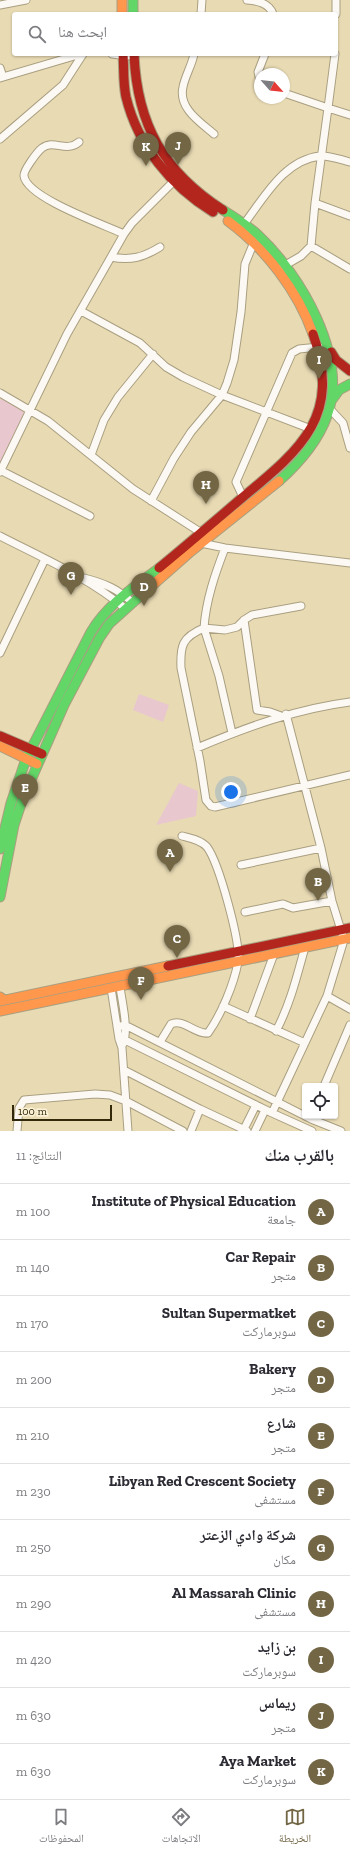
<!DOCTYPE html>
<html lang="ar">
<meta charset="utf-8">
<style>
body{margin:0;font-family:"Zilla Slab","Noto Naskh Arabic",serif;background:#f2f2f3;color:#2b2b33;direction:rtl}
.controls{position:absolute;right:12px;bottom:12px;display:grid;overflow:hidden;border-radius:4px;box-shadow:0 1px 3px #0004}
.controls button{width:36px;height:36px;display:grid;place-items:center;padding:0;border:0;border-bottom:1px solid #e1e1e2;background:#fff;color:#2b2b33;font:20px sans-serif}
.compass{position:absolute;left:254px;top:68px;width:36px;height:36px;border-radius:50%;background:#fff;box-shadow:0 1px 3px #0004;rotate:117deg}
.scale{position:absolute;left:12px;bottom:10px;width:100px;box-sizing:border-box;padding-left:4px;border:2px solid #32280a;border-top:0;font-size:11px;line-height:14px;white-space:nowrap;color:#32280a;-webkit-text-stroke:3px #fdf3d8;paint-order:stroke}
.you{position:absolute;left:231px;top:792px;width:14px;height:14px;margin:-10px;border:3px solid #fff;border-radius:50%;background:#1a73e8;box-shadow:0 0 0 6px #1a73e833}
.badge{display:grid;place-items:center;width:26px;height:26px;border-radius:50%;background:#726645;color:#fff;font-size:13px;font-weight:700}
.pin{position:absolute;translate:-50% -33px;filter:drop-shadow(0 1px 2px #0008)}
.pin::after{content:'';position:absolute;top:21px;width:14px;height:12px;background:inherit;clip-path:polygon(0 0,100% 0,50% 100%)}
.list{margin:0;padding:0;list-style:none}
h2{display:flex;justify-content:space-between;align-items:center;height:52px;margin:0;padding:0 16px;font-size:17px}
h2 small{font-size:13px;font-weight:400;color:#7c7c81}
.list li{display:grid;grid-template-columns:26px 1fr auto;gap:12px;align-items:center;box-sizing:border-box;height:56px;padding:0 16px;border-top:1px solid #e1e1e2}
.list b{display:block;font-size:15px;white-space:nowrap}
.list p{margin:0;font-size:13px;white-space:nowrap;color:#7c7c81}
.list em{font-size:13px;font-style:normal;color:#7c7c81}
.icon{flex:none;width:22px;height:22px;fill:none;stroke:currentColor;stroke-width:2;stroke-linecap:round;stroke-linejoin:round}
.map{position:relative;flex:none;width:350px;height:1131px;overflow:hidden;direction:ltr}
.search{position:absolute;background:#fff;box-shadow:0 1px 3px #0004;left:12px;right:12px;top:12px;height:44px;display:flex;align-items:center;gap:10px;box-sizing:border-box;padding:0 14px;border-radius:4px;color:#7c7c81;font-size:15px}
.sheet{height:668px;background:#fff}
nav{display:flex;justify-content:space-around;align-items:center;box-sizing:border-box;height:56px;border-top:1px solid #e1e1e2;background:#fff;font-size:11px;color:#7c7c81}
nav a{display:grid;justify-items:center;gap:2px}
nav .on{color:#726645}
.map>svg:first-child{display:block}
</style>
<div class="map">
<svg width="350" height="1131" viewBox="0 0 350 1131">
<rect width="100%" height="100%" fill="#e8dab3"/>
<!-- green -->
<path fill="#e9c7ce" d="M5 397 28 410 0 470V400Z
M139 694 169 705 163 722 133 710Z
M179 783 198 791 196 816 156 825Z"/>
<g fill="none" stroke-linecap="round" stroke-linejoin="round">
<defs>
<path id="street" d="M247 0C258 1 269 3 273 14
M0 5 26 0
M201 14 202 0
M336 14V0
M112 54 127 56
M194 54C192 65 185 76 183 87 178 108 200 122 214 134
M335 54 328 108 350 115
M0 68 3 77
M0 78 81 54
M260 81 258 72 265 54
M284 93 328 108 315 203 350 216
M0 139 63 85 83 54
M79 142C66 153 54 139 42 148 37 152 23 171 24 176 27 198 105 225 124 234
M244 224C264 198 284 160 320 156 329 155 341 160 350 162
M311 246 315 203
M111 257 124 234 132 223 173 182
M282 267 301 256 311 246 350 269
M81 311 140 343 166 367 183 377 222 395 311 429
M0 393 48 421 133 489 200 532
M329 408 343 423 350 448
M91 455 104 420 118 397 153 354
M0 470 90 516
M0 472 67 334 111 257C131 261 144 257 160 247
M243 497 236 482 292 353 299 349 319 347
M151 501 174 458 191 432 222 395 227 383 234 360 241 312 245 264 254 242
M0 536C43 558 89 578 126 609
M201 543 225 548 350 563
M225 548C215 574 206 600 204 628L225 630 237 627 244 620 252 615 301 606
M84 578C104 583 118 589 133 603
M244 620 257 710 270 712 281 716
M0 653 45 559
M232 733 219 676 204 628C182 637 180 646 181 668L200 761 206 800 211 806 215 807 350 775
M197 748C247 727 296 709 350 702
M241 865 321 848
M245 912 283 904 293 908 332 901
M120 987C122 1002 129 1030 123 1044
M111 988 119 1039 122 1048 128 1131
M327 996 350 1009
M223 1006 305 1043
M250 1019 274 954
M117 1027 125 1025 311 1119 341 1131
M276 1031C290 1005 297 976 305 947
M119 1039 125 1040 272 1113 312 1131
M160 1042 171 1024C183 1018 196 1035 208 1033 221 1015 234 984 238 962 241 943 219 863 207 847 201 840 190 838 182 836
M124 1070 200 1109 191 1131
M324 1086 350 1025
M200 1109 247 1131
M272 1113 327 996 344 940 332 901 321 848 286 714
M17 1131 19 1108 24 1100 95 1094 110 1095 126 1101 183 1131
M243 1131 256 1105
M255 1131 265 1110"/>
<path id="fast" d="M133 0V14
M223 210C235 218 247 225 258 235 300 274 349 357 327 416 318 441 299 463 279 481
M331 401 339 390 350 384
M0 849 11 803 26 759 91 632C108 604 133 588 159 568
M0 897 14 825 23 798 64 705 100 637 109 624 148 589"/>
<path id="slow" d="M122 0V14
M228 221C265 248 298 291 313 334
M148 589 189 553 279 481
M0 746 37 764
M0 997 4 1000
M0 1001 168 966
M0 1011 350 938"/>
<path id="jam" d="M123 54C124 68 123 83 126 97 138 146 171 186 213 212
M134 54C137 125 164 172 223 210
M331 352 336 360 350 371
M159 568C187 545 215 521 243 497 301 449 342 416 313 334
M0 736 42 754
M168 966 350 928"/>
</defs>
<!-- street casing -->
<use href="#street" stroke="#a99f80" stroke-width="9"/>
<!-- fast casing -->
<use href="#fast" stroke="#a99f80" stroke-width="11"/>
<!-- slow casing -->
<use href="#slow" stroke="#a99f80" stroke-width="11"/>
<!-- jam casing -->
<use href="#jam" stroke="#a99f80" stroke-width="11"/>
<!-- street -->
<use href="#street" stroke="#fcf9f4" stroke-width="7"/>
<!-- fast -->
<use href="#fast" stroke="#63d668" stroke-width="9"/>
<!-- slow -->
<use href="#slow" stroke="#ff974d" stroke-width="9"/>
<!-- jam -->
<use href="#jam" stroke="#b3261e" stroke-width="9"/>
</g>
</svg>
<div class="controls">
<button><svg class="icon" aria-label="locate" viewBox="0 0 24 24"><circle cx="12" cy="12" r="6"/><path d="M12 2v4M12 18v4M2 12h4M18 12h4"/></svg></button>
</div>
<svg class="compass" viewBox="-18 -18 36 36"><path d="M0-13l5 13h-10z" fill="#e53935"/><path d="M0 13l5-13h-10z" fill="#7c7c81"/></svg>
<div class="scale">100 m</div>
<div class="you"></div>
<div class="pin badge" style="left:170px;top:872px">A</div>
<div class="pin badge" style="left:318px;top:901px">B</div>
<div class="pin badge" style="left:177px;top:958px">C</div>
<div class="pin badge" style="left:144px;top:606px">D</div>
<div class="pin badge" style="left:25px;top:807px">E</div>
<div class="pin badge" style="left:141px;top:1000px">F</div>
<div class="pin badge" style="left:71px;top:595px">G</div>
<div class="pin badge" style="left:206px;top:504px">H</div>
<div class="pin badge" style="left:319px;top:379px">I</div>
<div class="pin badge" style="left:178px;top:165px">J</div>
<div class="pin badge" style="left:146px;top:166px">K</div>
<div class="search"><svg class="icon" aria-label="search" viewBox="0 0 24 24"><circle cx="10" cy="10" r="6"/><path d="M15 15l6 6"/></svg>ابحث هنا</div>
</div>
<section class="sheet">
<h2>بالقرب منك<small>النتائج: 11</small></h2>
<ul class="list">
<li><span class="badge">A</span><div><b>Institute of Physical Education</b><p>جامعة</p></div><em>100 m</em></li>
<li><span class="badge">B</span><div><b>Car Repair</b><p>متجر</p></div><em>140 m</em></li>
<li><span class="badge">C</span><div><b>Sultan Supermatket</b><p>سوبرماركت</p></div><em>170 m</em></li>
<li><span class="badge">D</span><div><b>Bakery</b><p>متجر</p></div><em>200 m</em></li>
<li><span class="badge">E</span><div><b>شارع</b><p>متجر</p></div><em>210 m</em></li>
<li><span class="badge">F</span><div><b>Libyan Red Crescent Society</b><p>مستشفى</p></div><em>230 m</em></li>
<li><span class="badge">G</span><div><b>شركة وادي الزعتر</b><p>مكان</p></div><em>250 m</em></li>
<li><span class="badge">H</span><div><b>Al Massarah Clinic</b><p>مستشفى</p></div><em>290 m</em></li>
<li><span class="badge">I</span><div><b>بن زايد</b><p>سوبرماركت</p></div><em>420 m</em></li>
<li><span class="badge">J</span><div><b>ريماس</b><p>متجر</p></div><em>630 m</em></li>
<li><span class="badge">K</span><div><b>Aya Market</b><p>سوبرماركت</p></div><em>630 m</em></li>
</ul>
</section>
<nav>
<a class="on"><svg class="icon" aria-label="map" viewBox="0 0 24 24"><path d="M3 6l6-2 6 2 6-2v14l-6 2-6-2-6 2zM9 4v14M15 6v14"/></svg>الخريطة</a>
<a><svg class="icon" aria-label="directions" viewBox="0 0 24 24"><path d="M12 3l9 9-9 9-9-9zM9 14v-3h6M13 9l2 2-2 2"/></svg>الاتجاهات</a>
<a><svg class="icon" aria-label="saved" viewBox="0 0 24 24"><path d="M7 4h10v16l-5-4-5 4z"/></svg>المحفوظات</a>
</nav>
